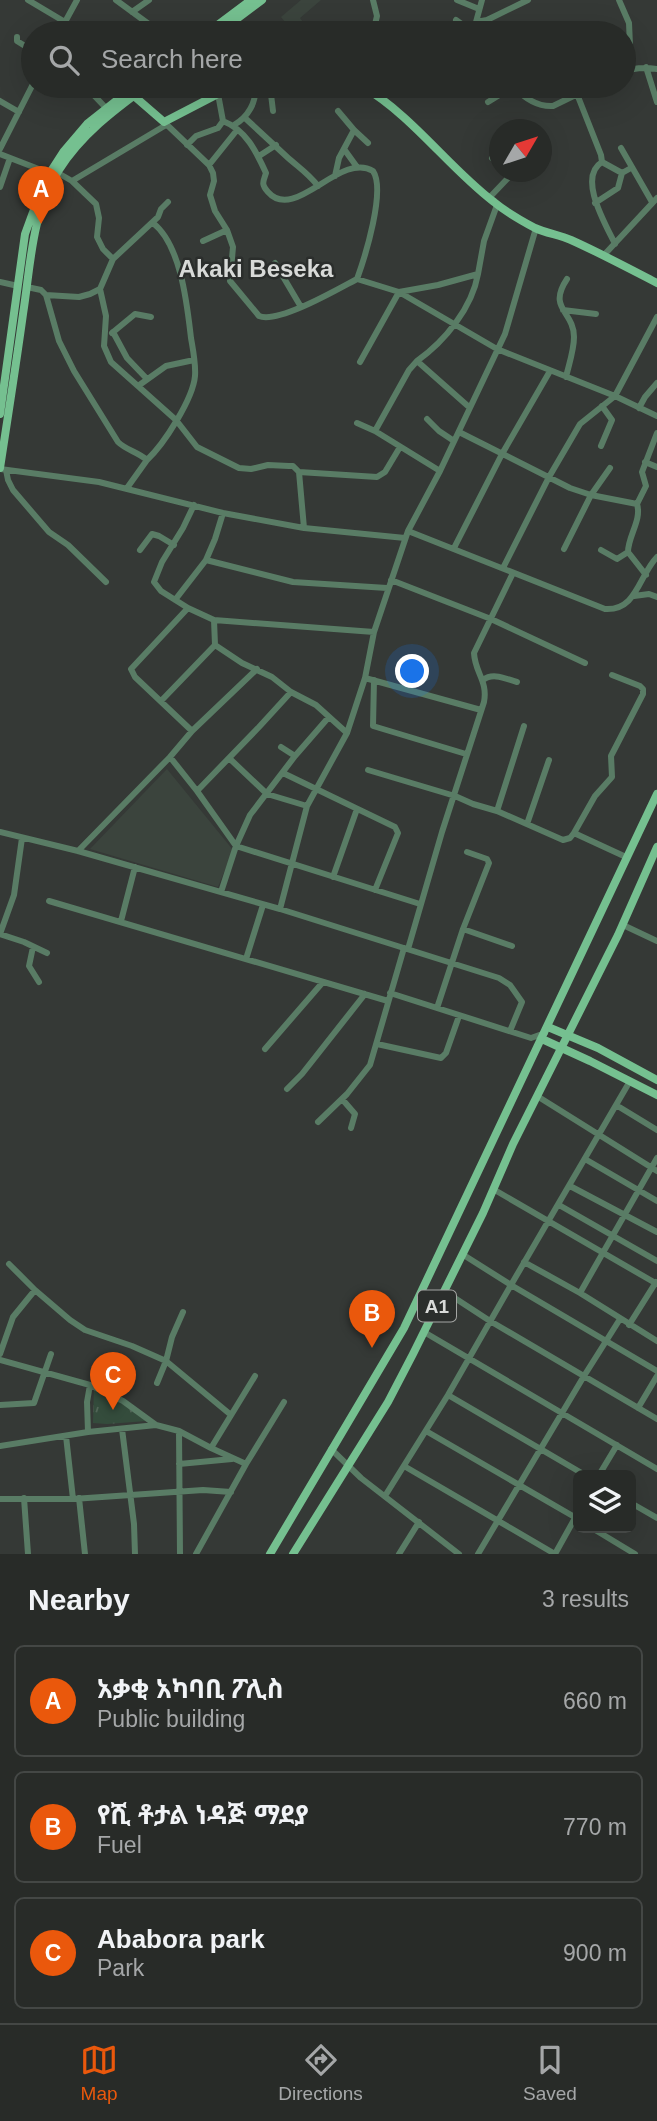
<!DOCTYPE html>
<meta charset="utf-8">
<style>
body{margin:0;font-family:Helvetica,"Noto Sans Ethiopic",sans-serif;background:#303330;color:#f1f3f6}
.controls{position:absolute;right:21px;bottom:21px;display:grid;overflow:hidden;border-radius:10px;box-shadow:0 7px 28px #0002}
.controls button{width:63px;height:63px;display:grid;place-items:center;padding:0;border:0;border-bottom:2px solid #444745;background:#282b28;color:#f1f3f6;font:35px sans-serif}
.compass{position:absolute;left:489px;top:119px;width:63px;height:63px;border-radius:50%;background:#282b28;box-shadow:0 7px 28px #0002;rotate:51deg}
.you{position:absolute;left:413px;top:672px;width:24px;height:24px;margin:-18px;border:5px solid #fff;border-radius:50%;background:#1a73e8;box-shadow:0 0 0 10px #1a73e833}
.badge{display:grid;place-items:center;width:46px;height:46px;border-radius:50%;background:#ea580c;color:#fff;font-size:23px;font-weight:700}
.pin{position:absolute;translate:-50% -58px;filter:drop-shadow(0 2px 4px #0008)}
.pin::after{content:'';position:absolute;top:37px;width:24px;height:21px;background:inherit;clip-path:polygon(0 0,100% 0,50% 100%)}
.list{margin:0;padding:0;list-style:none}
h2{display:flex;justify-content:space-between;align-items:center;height:91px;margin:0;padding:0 28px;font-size:30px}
h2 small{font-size:23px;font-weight:400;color:#a5a7a8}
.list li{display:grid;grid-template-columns:46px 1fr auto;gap:21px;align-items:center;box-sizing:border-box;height:112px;margin:0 14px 14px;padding:0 14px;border:2px solid #444745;border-radius:10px}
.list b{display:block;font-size:26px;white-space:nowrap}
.list p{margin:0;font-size:23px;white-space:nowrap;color:#a5a7a8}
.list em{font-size:23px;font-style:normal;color:#a5a7a8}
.icon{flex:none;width:38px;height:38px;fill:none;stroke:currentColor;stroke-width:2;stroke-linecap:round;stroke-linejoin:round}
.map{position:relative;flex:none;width:657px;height:1554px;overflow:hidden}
.search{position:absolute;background:#282b28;box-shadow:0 7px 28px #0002;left:21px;right:21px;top:21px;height:77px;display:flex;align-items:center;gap:18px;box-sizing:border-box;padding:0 24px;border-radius:38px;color:#a5a7a8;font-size:26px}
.sheet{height:469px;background:#282b28}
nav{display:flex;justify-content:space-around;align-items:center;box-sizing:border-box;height:98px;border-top:2px solid #444745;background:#282b28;font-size:19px;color:#a5a7a8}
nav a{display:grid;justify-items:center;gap:4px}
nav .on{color:#ea580c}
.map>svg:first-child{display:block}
</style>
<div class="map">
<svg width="657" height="1554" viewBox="0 0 657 1554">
<defs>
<pattern id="park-tufts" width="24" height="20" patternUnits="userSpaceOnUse" patternTransform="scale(1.75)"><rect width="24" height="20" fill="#344c3c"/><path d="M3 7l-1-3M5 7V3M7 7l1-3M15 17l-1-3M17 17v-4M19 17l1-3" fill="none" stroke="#516557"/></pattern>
</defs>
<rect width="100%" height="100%" fill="#353936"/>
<!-- built -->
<path fill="#3b443d" d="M301 0H321L300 18 311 33H294L281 17Z
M167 769 233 850 218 887 90 849Z"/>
<!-- park -->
<path fill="url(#park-tufts)" d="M94 1387 105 1392 146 1421 107 1424 93 1423Z"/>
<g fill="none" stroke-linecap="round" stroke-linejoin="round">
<!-- minor -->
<path stroke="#597c65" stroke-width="6" d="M28 0 65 22
M116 0 161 33
M373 0 377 16 373 33
M457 0 479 9
M619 0 629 23 631 68
M132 12 149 0
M456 20 474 33
M476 22 487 20 528 0
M471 29 476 22 482 0
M59 33 77 0
M17 37V41L33 51
M646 67 657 102
M624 72C635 67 645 67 657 69
M85 86 106 108
M270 86 273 111
M513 86C524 98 537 107 553 106L594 86
M576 86 577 94 601 155 602 162
M0 101 19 112
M488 102 514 86
M338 111 354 130 368 143
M245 118C259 131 272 143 286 156 298 167 308 173 318 186
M164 122 209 165 213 173 214 181 210 195 215 211 227 230 233 247 230 281 259 316C278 324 338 289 357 279 365 257 386 190 373 171 340 151 295 223 268 192 261 184 263 182 266 173 256 151 246 130 223 121
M234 125C248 117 257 102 255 86
M187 145 196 136 218 128 223 121 218 94
M621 148 652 202
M0 149 33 84
M344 149 357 167
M0 154 49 173
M259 156 276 145
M492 158 500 164
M602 162C577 177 606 225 615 244
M602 162 622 173
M209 165 237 130
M58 173 72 181 166 125
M335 176 339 158 354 130
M72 181 96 204 99 218 97 237 103 249 113 259
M0 187 10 158
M489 198 509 177 508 172
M595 203 618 188 622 173 631 168
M203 241 227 230
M604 255 657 198
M275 263 301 307
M357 279 399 292 497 349 615 396 657 416
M0 282 18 286
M27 287 41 290 46 295 59 341 74 371 118 442C126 450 138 452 147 460L127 488
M100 289 106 316 104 346 111 362 176 420 197 447 239 468 251 469 268 465 289 466H293L299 472
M46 295 79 297 90 294 100 289 113 259 158 217 161 209 168 202
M563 310 596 314
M113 332 127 358 147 379
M112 333 135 314 151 317
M417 361C445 341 472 308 478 274
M360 362 399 292 438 285 478 274 484 241 497 205
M566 377C569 364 574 350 574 337 574 311 547 309 567 279
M138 386 166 366 194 360
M639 408 645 397 657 383
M427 419 439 431 454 441
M357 423 375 431
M459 432 570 488 591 495 637 504C642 520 628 536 628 552L646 575
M601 446 612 420 602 406
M147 460C164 444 193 399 195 376 196 364 193 350 191 338 187 304 181 245 153 223
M645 462 657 467
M0 469 99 482 223 513 304 528 405 538
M6 470 8 480 13 490 49 532 68 545 106 582
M440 471 375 431 409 370 417 361 469 407
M637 504 646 486 642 472 657 433
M223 513 215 539 206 560 293 582 387 588
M304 528 299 472 377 477 385 472 400 447
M408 531 605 609C637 611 639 575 657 557
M454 548 502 454 550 371
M564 549 591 495 610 468
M140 550 152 534 159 536 174 545
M601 550 617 559 628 552
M503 568 549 477 580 424 615 396 657 317
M391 580 491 619 585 663
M634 596 649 594 657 597
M175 600 206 560
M188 608 161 591 154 582 162 562 183 528 194 505
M215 645 242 663 272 677 291 692 316 705 347 733 307 806 280 909
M365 678 481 710
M374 680 373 726 466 754
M483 680C493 672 506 679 517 682
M161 701 215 645 214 620
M192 731 135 677 131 669 188 608 214 620 374 632 408 531 440 471 505 334 536 228
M347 733 365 678 374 632
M281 747 295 756
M170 757 192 731 257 669
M229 758 267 794 307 806
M368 770 455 796 473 804 497 811 563 840 570 838 574 833 626 857
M283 773 395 827 398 833 375 890
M197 791 259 727 291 692
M497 811 524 726
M527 824 549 760
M0 832 78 851 280 909 499 978 510 985 522 1002 510 1031
M574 833 595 796 612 777 611 756 643 694V689L640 686 612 675
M22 838 14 895 0 934 24 942 47 953
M78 851 170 757 197 791 236 846 420 904
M333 877 357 809
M221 892 236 846 250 815 295 756 328 718
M49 901 388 1001
M121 921 135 867
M623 925 657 941
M463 929 512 946
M33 947 29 966 39 982
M408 949 442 832 484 702C488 681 475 673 474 653L513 573
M246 959 263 905
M390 993 531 1038 545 1033
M437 1008 463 929 489 863 487 859 467 852
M377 1044 441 1058 446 1053 459 1016
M265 1049 323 982
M287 1089 302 1074 365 994
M537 1096 657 1171
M342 1099 355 1114 351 1128
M616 1105 657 1130
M318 1122 347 1094 370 1065 404 948
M585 1159 657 1201
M570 1186 657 1232
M493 1189 657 1284
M559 1205 657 1261
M462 1254 511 1285 630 1081
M524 1262 580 1293 657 1341
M35 1290 70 1320 85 1330 132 1346 166 1361 157 1383
M444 1291 490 1321 657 1419
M580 1293 657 1158
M183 1312 172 1337 166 1361 231 1415
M629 1325 656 1282
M424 1332 657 1469
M0 1354 13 1317 35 1290 9 1264
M0 1360 90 1385 123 1401 156 1425
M448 1395 585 1475
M0 1405 34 1403 51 1354
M638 1408 657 1376
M122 1429 134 1524 135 1554
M179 1431 180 1554
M426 1431 578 1519
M88 1432 87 1402 90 1385
M66 1436 73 1499
M0 1446 88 1432 156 1425 179 1431 211 1448 255 1376
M211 1448 246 1464
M331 1449 361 1478 459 1554
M179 1464 232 1459
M404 1466 555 1554
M599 1475 617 1445
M385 1496 448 1395 511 1285 657 1371
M24 1498 28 1554
M79 1498 85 1554
M0 1499H73L203 1490 231 1492
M631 1503 657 1518
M592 1528 635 1554
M196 1554 246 1464 284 1402
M399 1554 419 1522
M478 1554 584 1376 620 1319
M555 1554 575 1518"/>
<!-- major -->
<path stroke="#75c090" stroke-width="8" d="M207 33 251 0
M218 33 262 0
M362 86C413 116 448 167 494 202 506 212 522 221 535 228 546 233 559 235 571 240 600 253 628 268 657 283
M134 96 164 122 218 94 242 86
M0 414 25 234 44 182 64 151 87 124 135 86
M0 468C8 416 16 365 23 314 31 263 31 215 59 170 81 135 114 110 147 86
M548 1027 598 1048 657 1080
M542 1039 590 1061 657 1095
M270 1554 404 1328 657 794
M293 1554 388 1402 413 1354 483 1213 513 1144 618 935 657 847"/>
</g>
<g text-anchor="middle" stroke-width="5" stroke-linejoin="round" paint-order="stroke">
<!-- shield labels -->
<rect fill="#2b2e2c" stroke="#a4a6a4" stroke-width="2" x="418" y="1290.5" width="38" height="31" rx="5"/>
<g font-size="19" font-weight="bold" fill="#d8dad8">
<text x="437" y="1313">A1</text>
</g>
<!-- quarter labels -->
<g font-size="24" font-weight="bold" fill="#d8dad8" stroke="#2b2e2c">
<text x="256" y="277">Akaki Beseka</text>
</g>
</g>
</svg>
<div class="controls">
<button><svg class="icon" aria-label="layers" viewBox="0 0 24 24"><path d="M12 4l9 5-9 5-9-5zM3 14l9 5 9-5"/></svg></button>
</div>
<svg class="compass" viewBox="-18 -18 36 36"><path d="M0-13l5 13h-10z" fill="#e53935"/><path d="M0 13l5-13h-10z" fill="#a5a7a8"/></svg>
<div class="you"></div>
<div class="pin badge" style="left:41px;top:224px">A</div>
<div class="pin badge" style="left:372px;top:1348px">B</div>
<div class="pin badge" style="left:113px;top:1410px">C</div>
<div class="search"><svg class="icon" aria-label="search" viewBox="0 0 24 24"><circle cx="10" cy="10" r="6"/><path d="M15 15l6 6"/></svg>Search here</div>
</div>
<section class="sheet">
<h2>Nearby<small>3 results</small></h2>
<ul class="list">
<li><span class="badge">A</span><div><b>አቃቂ አካባቢ ፖሊስ</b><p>Public building</p></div><em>660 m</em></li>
<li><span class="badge">B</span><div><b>የሺ ቶታል ነዳጅ ማደያ</b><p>Fuel</p></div><em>770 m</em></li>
<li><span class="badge">C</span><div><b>Ababora park</b><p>Park</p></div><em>900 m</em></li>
</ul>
</section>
<nav>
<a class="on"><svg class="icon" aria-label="map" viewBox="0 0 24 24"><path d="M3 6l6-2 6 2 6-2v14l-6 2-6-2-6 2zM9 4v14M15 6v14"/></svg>Map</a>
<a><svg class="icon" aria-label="directions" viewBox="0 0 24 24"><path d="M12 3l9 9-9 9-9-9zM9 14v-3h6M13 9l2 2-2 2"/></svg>Directions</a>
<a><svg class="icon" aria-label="saved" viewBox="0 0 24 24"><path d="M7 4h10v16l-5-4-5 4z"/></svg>Saved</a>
</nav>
